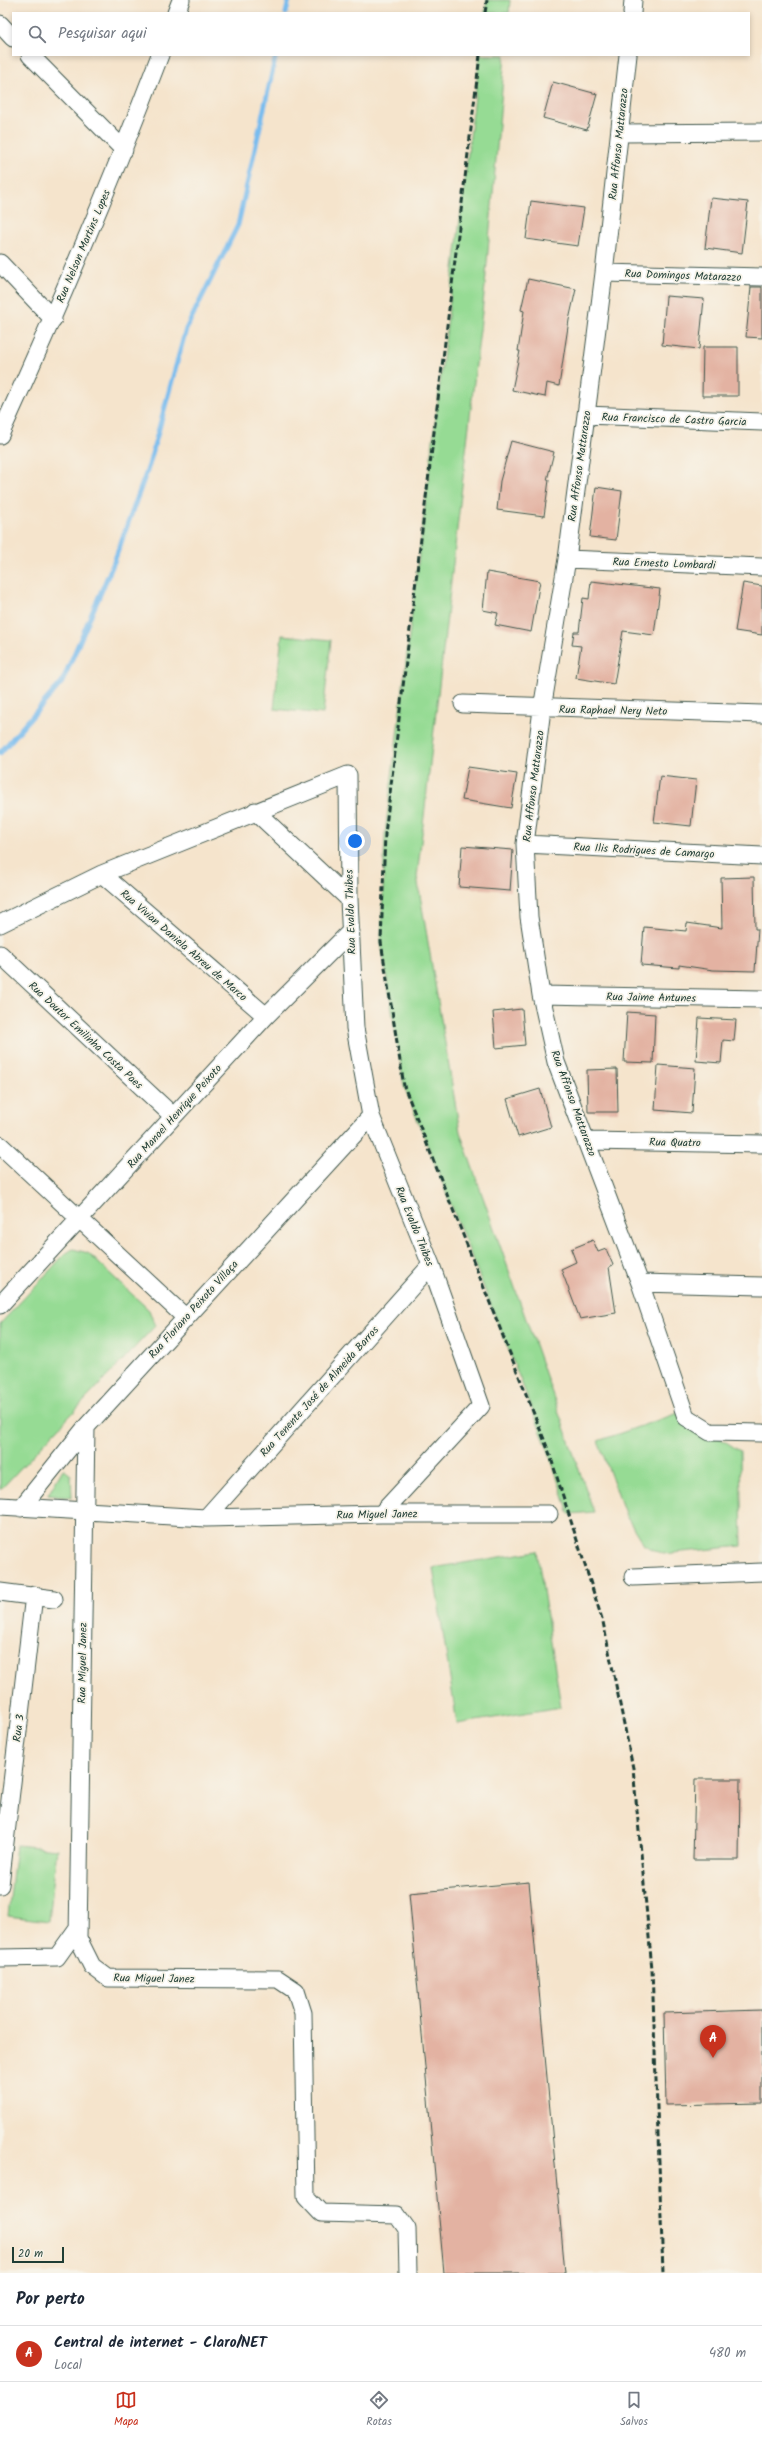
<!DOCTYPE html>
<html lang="pt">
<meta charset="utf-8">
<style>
body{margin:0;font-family:Kalam,sans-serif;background:#f6f6f7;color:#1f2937}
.scale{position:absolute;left:12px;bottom:10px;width:52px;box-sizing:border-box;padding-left:4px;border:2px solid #1f3d34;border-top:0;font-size:11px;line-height:14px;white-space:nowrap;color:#1f3d34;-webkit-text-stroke:3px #f7f3e8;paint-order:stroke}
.you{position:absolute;left:355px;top:841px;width:14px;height:14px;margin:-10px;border:3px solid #fff;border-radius:50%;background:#1a73e8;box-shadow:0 0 0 6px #1a73e833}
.badge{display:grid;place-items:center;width:26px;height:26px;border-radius:50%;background:#c8321e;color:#fff;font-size:13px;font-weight:700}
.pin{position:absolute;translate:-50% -33px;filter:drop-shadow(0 1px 2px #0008)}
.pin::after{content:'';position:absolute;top:21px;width:14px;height:12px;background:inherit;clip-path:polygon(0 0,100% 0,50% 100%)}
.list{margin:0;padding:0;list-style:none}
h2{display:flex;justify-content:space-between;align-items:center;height:52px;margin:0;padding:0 16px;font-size:17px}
h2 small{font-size:13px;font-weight:400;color:#747a83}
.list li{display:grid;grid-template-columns:26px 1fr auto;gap:12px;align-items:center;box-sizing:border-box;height:56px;padding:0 16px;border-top:1px solid #e0e1e3}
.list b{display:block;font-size:15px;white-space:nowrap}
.list p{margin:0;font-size:13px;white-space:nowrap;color:#747a83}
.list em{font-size:13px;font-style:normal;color:#747a83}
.icon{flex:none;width:22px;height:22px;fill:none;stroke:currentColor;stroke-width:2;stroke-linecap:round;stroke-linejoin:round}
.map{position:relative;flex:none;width:762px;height:2273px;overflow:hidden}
.search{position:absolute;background:#fff;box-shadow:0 2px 6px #0003;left:12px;right:12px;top:12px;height:44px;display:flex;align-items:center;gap:10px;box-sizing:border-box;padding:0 14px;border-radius:0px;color:#747a83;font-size:15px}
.sheet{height:108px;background:#fff}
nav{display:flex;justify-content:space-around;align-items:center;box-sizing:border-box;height:56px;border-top:1px solid #e0e1e3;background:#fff;font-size:11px;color:#747a83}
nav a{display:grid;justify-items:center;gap:2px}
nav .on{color:#c8321e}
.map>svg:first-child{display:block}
</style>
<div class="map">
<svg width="762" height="2273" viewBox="0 0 762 2273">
<rect width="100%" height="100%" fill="#f7f3e8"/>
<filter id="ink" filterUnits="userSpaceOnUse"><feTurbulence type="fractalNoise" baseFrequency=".025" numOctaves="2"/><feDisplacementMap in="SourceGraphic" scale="8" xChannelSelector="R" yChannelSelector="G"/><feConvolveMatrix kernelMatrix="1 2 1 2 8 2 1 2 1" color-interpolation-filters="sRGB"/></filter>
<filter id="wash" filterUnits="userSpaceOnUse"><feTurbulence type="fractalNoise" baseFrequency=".012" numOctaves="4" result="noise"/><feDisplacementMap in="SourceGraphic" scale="16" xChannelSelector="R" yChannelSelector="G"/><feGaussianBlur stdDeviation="0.9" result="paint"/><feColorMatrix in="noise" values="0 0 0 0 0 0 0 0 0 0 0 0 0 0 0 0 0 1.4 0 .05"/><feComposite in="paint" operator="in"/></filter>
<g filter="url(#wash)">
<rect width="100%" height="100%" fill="#f5e4cc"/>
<!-- green -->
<path fill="#96db94" stroke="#5a8c64" d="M487 0H510L509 13H485Z
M480 55H505L485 286 417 877 460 1132 594 1512 569 1514 549 1452 404 1086 381 942 385 834Z
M282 635 331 640 323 714 274 709Z
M73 1249 88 1253 149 1310 155 1326 0 1490V1324L65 1254Z
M684 1411 710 1432 740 1451 742 1546 663 1554 644 1545 626 1516 598 1441Z
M63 1469 71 1475 72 1498 48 1495Z
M537 1551 561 1707 457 1724 433 1568Z
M16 1845 57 1849 49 1921 8 1916Z"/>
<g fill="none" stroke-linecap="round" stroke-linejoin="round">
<!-- stream -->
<path stroke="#78bcee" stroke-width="5" d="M286 13 289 0
M0 753 62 682 114 562 149 465 186 329 238 225 276 55"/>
</g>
<g id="blocks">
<!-- building -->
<path fill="#e3b2a2" d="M553 82 597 94 587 130 543 118Z
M711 198 748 202 742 253 705 248Z
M531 201 584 208 578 246 526 239Z
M528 279 576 289 569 320 559 386 547 383 545 397 512 390 520 351H518L524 311 521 310Z
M751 287H762V338L746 337Z
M666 296 704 299 699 349 662 345Z
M703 347H738V396H702Z
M511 441 554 452 547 480H549L544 516 497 510 500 481Z
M596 487 622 491 616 540 590 537Z
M487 572 540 581 531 632 495 625 498 613 483 610Z
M591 581 660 589 654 635 623 631 614 684 576 678 581 646 572 645 574 632H579L583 598 589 599Z
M743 583 762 586V635L735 631Z
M468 767 517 774 511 808 462 800Z
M660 776 696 780 691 826 654 822Z
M462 846 513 850 510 891 459 887Z
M754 877 755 929H758L755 971 713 970 679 965V968L641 965 644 927 686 931 687 923 722 928 721 878Z
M522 1009 525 1045 496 1048 493 1012Z
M627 1012 655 1014 653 1063 624 1062Z
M699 1018 736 1020 734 1041 723 1040 721 1063 696 1061Z
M658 1065 695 1068 692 1113 655 1110Z
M617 1069 618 1112H588L587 1070Z
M540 1089 551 1127 518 1137 507 1099Z
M593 1240 598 1252 606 1249 613 1265 609 1267 616 1313 580 1319 561 1269 576 1262 571 1249Z
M695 1779H740L739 1860H693Z
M529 1882 565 2273H444L409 1893Z
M762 2010V2103L666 2105 664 2013Z"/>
</g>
</g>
<g filter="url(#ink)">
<use href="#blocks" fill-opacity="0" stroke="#3f564b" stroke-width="1"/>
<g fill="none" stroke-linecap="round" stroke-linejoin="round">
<defs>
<path id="street" d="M176 13 181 0
M632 13 633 0
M0 24 13 38
M30 55 124 150
M628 55 604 273 586 415 567 559 542 709 525 844 529 917 541 995 556 1062 640 1283 686 1417 710 1432 762 1433
M620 133 762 132
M0 263 53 319
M604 273 762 277
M586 415 762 422
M0 435C57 310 111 184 160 55
M567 559 762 567
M463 704 762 714
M255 811 349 899
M525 844 762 856
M102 874 266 1016
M0 924 102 874 348 775 349 899 355 1028 371 1116 431 1265 481 1406 381 1514
M0 954 173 1116
M541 995 762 999
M588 1141 762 1144
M0 1145 185 1317
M640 1283 762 1286
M0 1305 266 1016 351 931
M86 1427 78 1938 92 1966 108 1978 278 1979 296 1991 303 2013 306 2197 321 2213 397 2215 407 2229 408 2273
M0 1506 206 1518 381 1514H549
M21 1508 86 1427 371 1116
M206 1518 431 1265
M633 1577 762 1572
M0 1592 54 1599
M0 1885 34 1595
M0 1958 57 1957 77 1929"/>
</defs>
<!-- street casing -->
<use href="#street" stroke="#3f564b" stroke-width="19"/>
<!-- street -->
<use href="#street" stroke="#fff" stroke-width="17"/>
<!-- rail -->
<path stroke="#1f3d34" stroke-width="3" stroke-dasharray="6 3" stroke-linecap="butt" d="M485 13 487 0
M480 55 385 834 381 942 404 1086 549 1452 603 1622 633 1768 652 1969 663 2273"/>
</g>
</g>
<g text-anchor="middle" stroke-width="3.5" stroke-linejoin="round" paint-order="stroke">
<!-- street labels -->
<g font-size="11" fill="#1f3d34" stroke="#f7f3e8">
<text transform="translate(618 144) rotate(-84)" y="4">Rua Affonso Mattarazzo</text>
<text transform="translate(83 246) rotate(-67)" y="4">Rua Nelson Martins Lopes</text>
<text transform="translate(683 275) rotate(2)" y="4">Rua Domingos Matarazzo</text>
<text transform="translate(674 419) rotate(2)" y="4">Rua Francisco de Castro Garcia</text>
<text transform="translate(579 466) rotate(-82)" y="4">Rua Affonso Mattarazzo</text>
<text transform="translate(664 563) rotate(2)" y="4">Rua Ernesto Lombardi</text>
<text transform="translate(613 710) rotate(1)" y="4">Rua Raphael Nery Neto</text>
<text transform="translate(533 786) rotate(-83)" y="4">Rua Affonso Mattarazzo</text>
<text transform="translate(644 850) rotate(3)" y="4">Rua Ilis Rodrigues de Camargo</text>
<text transform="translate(350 912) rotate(-92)" y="4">Rua Evaldo Thibes</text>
<text transform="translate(184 945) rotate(41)" y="4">Rua Vivian Daniela Abreu de Marco</text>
<text transform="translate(651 997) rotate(1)" y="4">Rua Jaime Antunes</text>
<text transform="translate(86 1035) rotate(43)" y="4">Rua Doutor Emilinha Costa Paes</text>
<text transform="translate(574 1103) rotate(70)" y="4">Rua Affonso Mattarazzo</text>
<text transform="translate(174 1116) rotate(-48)" y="4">Rua Manoel Henrique Peixoto</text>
<text transform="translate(675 1142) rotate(1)" y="4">Rua Quatro</text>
<text transform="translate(415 1226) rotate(68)" y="4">Rua Evaldo Thibes</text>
<text transform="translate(193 1309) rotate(-48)" y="4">Rua Floriano Peixoto Villaça</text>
<text transform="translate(319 1391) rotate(-48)" y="4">Rua Tenente José de Almeida Barros</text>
<text transform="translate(377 1514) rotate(-1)" y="4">Rua Miguel Janez</text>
<text transform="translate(82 1663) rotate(-89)" y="4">Rua Miguel Janez</text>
<text transform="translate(18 1728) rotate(-83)" y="4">Rua 3</text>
<text transform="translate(154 1978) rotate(1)" y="4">Rua Miguel Janez</text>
</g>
</g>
</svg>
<div class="scale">20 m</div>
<div class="you"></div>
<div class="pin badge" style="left:713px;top:2058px">A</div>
<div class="search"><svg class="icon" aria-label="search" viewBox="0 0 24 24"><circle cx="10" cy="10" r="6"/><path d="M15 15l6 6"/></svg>Pesquisar aqui</div>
</div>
<section class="sheet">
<h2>Por perto<small></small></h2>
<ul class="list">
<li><span class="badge">A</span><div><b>Central de internet - Claro/NET</b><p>Local</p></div><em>480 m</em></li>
</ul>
</section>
<nav>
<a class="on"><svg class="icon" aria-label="map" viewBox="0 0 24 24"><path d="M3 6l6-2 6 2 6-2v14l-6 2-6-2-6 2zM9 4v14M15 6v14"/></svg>Mapa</a>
<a><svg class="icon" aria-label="directions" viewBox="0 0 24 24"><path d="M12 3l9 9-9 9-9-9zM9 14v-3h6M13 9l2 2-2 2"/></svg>Rotas</a>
<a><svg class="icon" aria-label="saved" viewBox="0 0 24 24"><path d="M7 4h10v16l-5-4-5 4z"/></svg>Salvos</a>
</nav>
